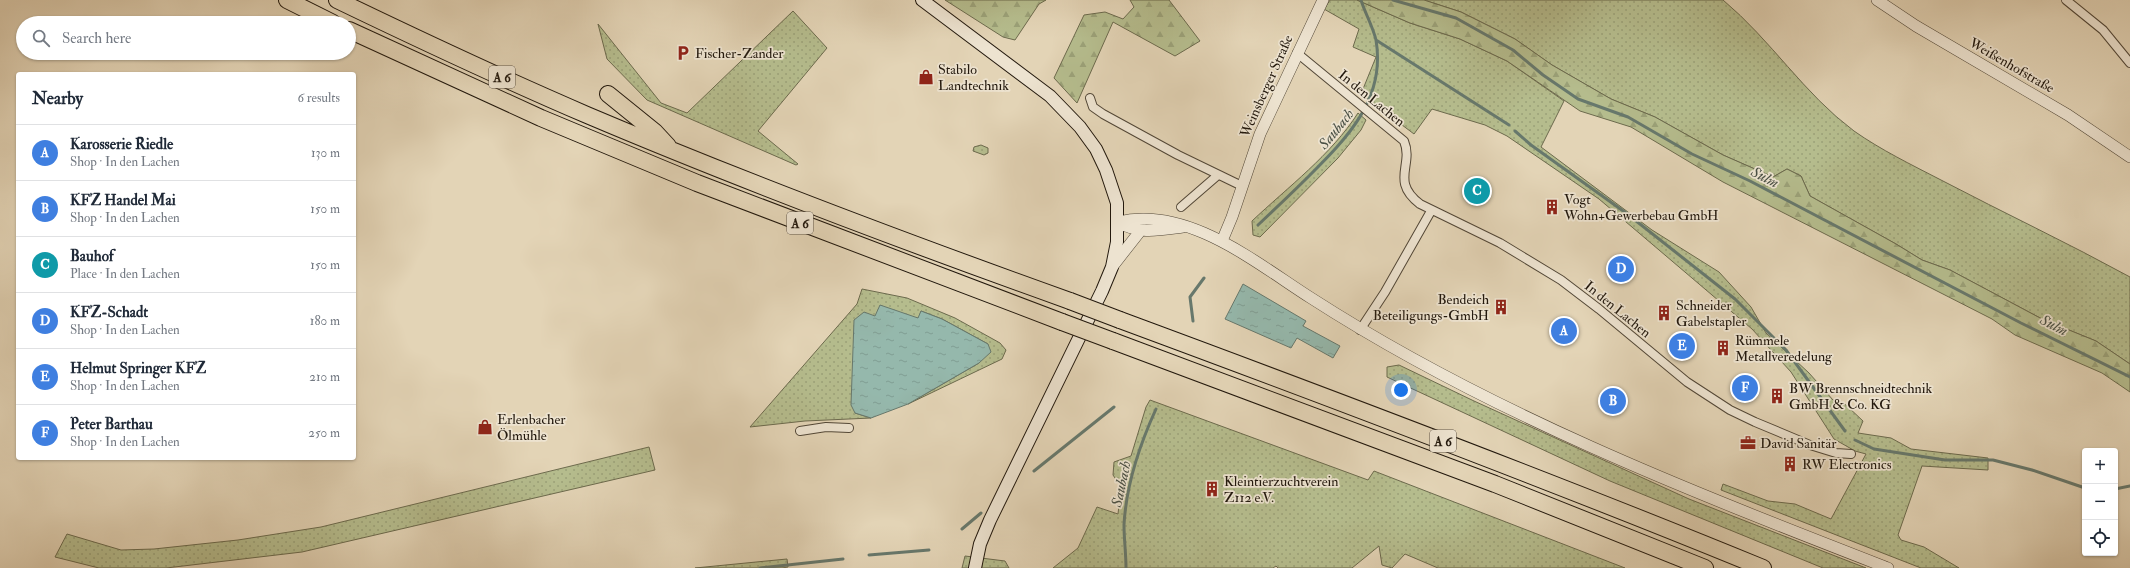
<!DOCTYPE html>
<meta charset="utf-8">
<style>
body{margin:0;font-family:"IM FELL Double Pica",serif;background:#f2f2f3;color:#1f2937}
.controls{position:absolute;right:12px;bottom:12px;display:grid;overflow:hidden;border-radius:4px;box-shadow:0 1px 3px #0004}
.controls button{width:36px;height:36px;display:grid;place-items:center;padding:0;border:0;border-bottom:1px solid #e0e1e3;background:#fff;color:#1f2937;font:20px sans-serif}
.you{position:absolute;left:1401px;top:390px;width:14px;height:14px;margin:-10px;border:3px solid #fff;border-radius:50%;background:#1a73e8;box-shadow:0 0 0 6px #1a73e833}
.badge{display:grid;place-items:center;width:26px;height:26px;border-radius:50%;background:#ea580c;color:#fff;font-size:13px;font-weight:700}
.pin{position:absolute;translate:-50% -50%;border:2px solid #fff;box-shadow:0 1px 4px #0006}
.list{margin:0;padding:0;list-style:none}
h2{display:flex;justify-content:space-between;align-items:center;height:52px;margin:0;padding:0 16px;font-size:17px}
h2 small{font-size:13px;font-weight:400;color:#747a83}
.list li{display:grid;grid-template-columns:26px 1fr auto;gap:12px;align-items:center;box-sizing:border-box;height:56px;padding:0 16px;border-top:1px solid #e0e1e3}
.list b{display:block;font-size:15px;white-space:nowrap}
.list p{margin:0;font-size:13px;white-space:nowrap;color:#747a83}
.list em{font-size:13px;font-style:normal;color:#747a83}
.icon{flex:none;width:22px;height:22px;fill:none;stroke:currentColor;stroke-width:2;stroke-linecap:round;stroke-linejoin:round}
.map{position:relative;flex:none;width:2130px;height:568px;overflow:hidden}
.search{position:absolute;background:#fff;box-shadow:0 1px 3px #0004;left:16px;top:16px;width:340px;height:44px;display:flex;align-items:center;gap:10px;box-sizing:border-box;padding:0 14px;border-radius:22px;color:#747a83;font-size:15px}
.panel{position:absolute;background:#fff;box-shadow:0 1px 3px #0004;left:16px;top:72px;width:340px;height:388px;border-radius:4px}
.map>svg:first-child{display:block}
</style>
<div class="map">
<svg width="2130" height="568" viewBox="0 0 2130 568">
<defs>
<pattern id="grass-dots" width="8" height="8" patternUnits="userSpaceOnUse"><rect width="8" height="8" fill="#b5bc8d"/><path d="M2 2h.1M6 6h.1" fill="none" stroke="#9ba178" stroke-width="1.8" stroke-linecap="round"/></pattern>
<pattern id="forest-firs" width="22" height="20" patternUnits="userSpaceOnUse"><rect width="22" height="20" fill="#b5bc8d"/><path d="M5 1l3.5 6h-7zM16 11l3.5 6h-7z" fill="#9ba178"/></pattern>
<pattern id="water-ripples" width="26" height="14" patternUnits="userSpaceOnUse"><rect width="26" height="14" fill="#95b8ac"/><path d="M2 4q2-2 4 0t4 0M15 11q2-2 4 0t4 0" fill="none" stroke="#809d93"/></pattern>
</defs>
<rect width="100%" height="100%" fill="#e3d4b6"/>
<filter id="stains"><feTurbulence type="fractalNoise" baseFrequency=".005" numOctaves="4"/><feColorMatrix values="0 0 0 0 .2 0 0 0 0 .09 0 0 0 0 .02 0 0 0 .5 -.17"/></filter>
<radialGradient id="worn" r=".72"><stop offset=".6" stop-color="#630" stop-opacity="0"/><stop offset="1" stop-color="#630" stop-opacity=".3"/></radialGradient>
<!-- grass -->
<path fill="url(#grass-dots)" stroke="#6c6a4d" d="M1330 0H1357L1410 23 1460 39 1507 61 1564 101 1541 147 1652 230 1719 272 1751 307 1766 333 1809 373 1833 400 1846 405 1863 421 1858 433 1891 438 1911 449 1988 458V470L1922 466 1898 535 1901 540 1924 547 1959 568H1921L1721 490 1723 484 1768 501 1795 504 1831 519 1866 454 1855 451 1834 439 1791 372 1752 329 1599 199 1507 136 1485 125 1432 109 1414 134 1361 94 1376 57 1353 47 1359 29 1324 9Z
M1424 0H1723C1771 40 1804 94 1854 131 1881 150 1912 165 1941 180 2004 213 2068 243 2130 277V364L2096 341 2042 319 1950 270 1922 260 1896 244 1810 196 1801 176 1787 169 1773 177 1723 155 1655 117 1611 99 1552 65 1515 39 1461 12Z
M793 11 827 48 758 131 798 164 796 165 647 100 607 59 598 24 661 103 687 113Z
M1358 113 1366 120 1361 130 1338 158 1260 237 1253 235 1252 221C1288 187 1331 155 1358 113Z
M981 145 988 148V153L984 155 973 151 974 147Z
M862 289 907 298 955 318 1000 343 1006 350 1002 359 908 404 979 363 988 344 942 319 921 311 919 318 855 413 871 418 805 421 750 427 857 304Z
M1399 365 1474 401 1689 499 1866 568H1823L1610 481 1387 377V367Z
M1150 400 1368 480 1374 471 1625 568H1438L1405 554 1392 568 1382 565 1379 546 1352 568H1278L1276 566 1273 568H1053L1078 548 1097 507 1118 514 1121 487 1113 475 1114 462 1131 456 1146 407Z
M649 447 655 470 302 552 166 568H99L55 557 67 534 121 550 154 549 238 540 321 527Z
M965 556 1005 561 1009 568H962Z
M787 559 788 567 782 568H695Z"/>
<!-- forest -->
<path fill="url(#forest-firs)" stroke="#6c6a4d" d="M945 0H1046L1039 4 1015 40 1003 37Z
M1130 0H1169L1200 41 1175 56 1113 22 1077 103 1054 78 1084 15 1105 12 1123 19 1134 7Z
M1357 0H1424L1461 12 1515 39 1552 65 1611 99 1655 117 1723 155 1773 177 1787 169 1801 176 1810 196 1896 244 1922 260 1950 270 2042 319 2096 341 2130 364V392L2102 373 2015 335 1992 319 1723 182 1631 127 1580 111 1507 61 1460 39 1410 23Z"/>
<!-- water -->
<path fill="url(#water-ripples)" stroke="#67786c" d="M1243 284 1306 321 1303 326 1340 346 1333 358 1297 338 1291 348 1225 319Z
M880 305 918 318 921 311 942 319 988 344 991 352 979 363 908 404 871 418 855 413 851 405 854 320 864 312 875 316Z"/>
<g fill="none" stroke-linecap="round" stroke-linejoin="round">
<!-- stream -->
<path stroke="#67786c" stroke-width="3" d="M1393 0 1456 18 1513 50 1543 75 1578 99 1628 117 1692 154 1750 181 2021 323 2130 377
M1376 40 1509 125
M1515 131 1531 145 1626 213 1735 299 1786 350 1845 431
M1258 225C1275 209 1292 193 1309 176 1347 138 1386 99 1376 40 1373 27 1365 13 1361 0
M1193 321 1190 297 1204 278
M1855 440 1874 449 1945 460H1993L2032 470 2085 488
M1034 471 1114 407
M2115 489 2130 486
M962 529 981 513
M869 555 929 550
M760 568 843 559
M1126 568C1126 554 1124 539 1124 525 1126 486 1140 444 1156 409"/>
<defs>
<path id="minor" d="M2066 0 2103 30 2130 63
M1297 53 1404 141C1414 165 1390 181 1420 204L1500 243 1561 280 1599 309 1687 382 1730 410 1755 422 1810 445 1836 453 1851 454
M1090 98 1093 107 1103 114 1178 155 1242 186
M1181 207 1218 175
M1360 330 1385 292 1431 211
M800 431 826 427 849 428"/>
<path id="tertiary" d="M1877 0 1916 26 2068 115 2130 157
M1118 222C1187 205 1256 263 1311 298 1491 414 1690 491 1888 568
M1118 222C1139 235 1160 230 1183 227
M1222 241 1232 217 1260 134 1323 0
M1112 267 1141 230"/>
<path id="secondary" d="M922 0 1050 96 1080 127 1096 149 1106 170 1117 203V242L1112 267 1102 291 990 520 980 544 975 568"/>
<path id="motorway" d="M287 0 333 23
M337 0C420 40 503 79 587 115 745 182 908 243 1070 301
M349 30 541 118 697 183 1062 322
M608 94 655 132 668 146
M1120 320C1336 400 1551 481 1763 568
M1113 341 1495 484 1705 568"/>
</defs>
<!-- minor casing -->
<use href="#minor" stroke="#524737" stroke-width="10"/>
<!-- tertiary casing -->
<use href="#tertiary" stroke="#524737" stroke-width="12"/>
<!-- secondary casing -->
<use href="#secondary" stroke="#22180d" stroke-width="14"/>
<!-- motorway casing -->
<use href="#motorway" stroke="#22180d" stroke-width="18"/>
<!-- minor -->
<use href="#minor" stroke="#ede3d0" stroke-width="8"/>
<!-- tertiary -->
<use href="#tertiary" stroke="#ede3d0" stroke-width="11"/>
<!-- secondary -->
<use href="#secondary" stroke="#ede3d0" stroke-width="12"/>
<!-- motorway -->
<use href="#motorway" stroke="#e3d4b6" stroke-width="16"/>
<defs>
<path id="motorway-bridge" d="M1070 301 1120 320
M1062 322 1113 341"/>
</defs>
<!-- motorway-bridge casing -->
<use href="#motorway-bridge" stroke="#22180d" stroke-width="18" stroke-linecap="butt"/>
<!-- motorway-bridge -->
<use href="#motorway-bridge" stroke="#e3d4b6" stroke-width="16"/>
</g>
<!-- icons -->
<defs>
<symbol id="parking-bare" viewBox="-9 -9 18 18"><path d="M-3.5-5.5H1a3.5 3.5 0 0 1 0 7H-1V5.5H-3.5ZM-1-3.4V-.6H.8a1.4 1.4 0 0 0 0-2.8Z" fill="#8f2418" stroke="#ede3d0" stroke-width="2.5" paint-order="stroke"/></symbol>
<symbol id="shop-bare" viewBox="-9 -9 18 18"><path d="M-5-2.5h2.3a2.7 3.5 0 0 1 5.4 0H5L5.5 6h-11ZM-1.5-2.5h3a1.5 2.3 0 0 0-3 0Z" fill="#8f2418" stroke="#ede3d0" stroke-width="2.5" paint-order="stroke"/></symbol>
<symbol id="building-bare" viewBox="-9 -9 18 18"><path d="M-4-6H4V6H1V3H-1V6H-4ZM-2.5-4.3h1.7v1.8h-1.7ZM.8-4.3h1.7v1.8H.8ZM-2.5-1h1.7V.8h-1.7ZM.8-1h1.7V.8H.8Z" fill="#8f2418" stroke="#ede3d0" stroke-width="2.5" paint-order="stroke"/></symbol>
<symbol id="office-bare" viewBox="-9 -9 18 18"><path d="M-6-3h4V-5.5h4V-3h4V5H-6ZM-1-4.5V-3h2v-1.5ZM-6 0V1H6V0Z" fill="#8f2418" stroke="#ede3d0" stroke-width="2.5" paint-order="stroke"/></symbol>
</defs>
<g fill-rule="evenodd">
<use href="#parking-bare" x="672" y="42" width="22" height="22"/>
<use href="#shop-bare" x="915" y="66" width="22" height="22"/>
<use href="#building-bare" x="1541" y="196" width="22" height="22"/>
<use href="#building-bare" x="1490" y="296" width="22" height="22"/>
<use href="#building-bare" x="1653" y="302" width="22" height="22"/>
<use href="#building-bare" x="1712" y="337" width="22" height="22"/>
<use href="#building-bare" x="1766" y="385" width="22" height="22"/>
<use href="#shop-bare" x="474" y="416" width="22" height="22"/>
<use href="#office-bare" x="1737" y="432" width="22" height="22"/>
<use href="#building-bare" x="1779" y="453" width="22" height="22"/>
<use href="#building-bare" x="1201" y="478" width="22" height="22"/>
</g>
<g text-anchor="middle" stroke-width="3.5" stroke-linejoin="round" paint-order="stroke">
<!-- shield labels -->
<g fill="#ede3d0" stroke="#5f5548" stroke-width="1">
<rect x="489" y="66" width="26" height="22" rx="3"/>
<rect x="787" y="212" width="26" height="22" rx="3"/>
<rect x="1430" y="430" width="26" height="22" rx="3"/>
</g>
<g font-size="13" font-weight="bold" fill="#22180d">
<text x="502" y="82">A 6</text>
<text x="800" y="228">A 6</text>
<text x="1443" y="446">A 6</text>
</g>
<!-- poi labels -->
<g font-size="14" fill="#22180d" stroke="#ede3d0" text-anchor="start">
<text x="695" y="58">Fischer-Zander</text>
<text x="938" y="74">Stabilo<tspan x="938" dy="16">Landtechnik</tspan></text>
<text x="1564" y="204">Vogt<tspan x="1564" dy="16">Wohn+Gewerbebau GmbH</tspan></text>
<text x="1489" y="304" text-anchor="end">Bendeich<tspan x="1489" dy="16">Beteiligungs-GmbH</tspan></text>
<text x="1676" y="310">Schneider<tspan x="1676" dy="16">Gabelstapler</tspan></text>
<text x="1735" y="345">Rümmele<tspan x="1735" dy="16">Metallveredelung</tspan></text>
<text x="1789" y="393">BW Brennschneidtechnik<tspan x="1789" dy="16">GmbH &amp; Co. KG</tspan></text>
<text x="497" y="424">Erlenbacher<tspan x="497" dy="16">Ölmühle</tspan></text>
<text x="1760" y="448">David Sanitär</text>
<text x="1802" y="469">RW Electronics</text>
<text x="1224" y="486">Kleintierzuchtverein<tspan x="1224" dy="16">Z112 e.V.</tspan></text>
</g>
<!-- street labels -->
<g font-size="14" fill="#22180d" stroke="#ede3d0">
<text transform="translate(2012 65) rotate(30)" y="5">Weißenhofstraße</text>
<text transform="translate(1266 86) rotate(-66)" y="5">Weinsberger Straße</text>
<text transform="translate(1372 98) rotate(39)" y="5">In den Lachen</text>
<text transform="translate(1618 309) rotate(39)" y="5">In den Lachen</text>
</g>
<!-- water labels -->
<g font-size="15" font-style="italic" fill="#4a5045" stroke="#ede3d0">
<text transform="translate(1336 129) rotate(-51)" y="5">Saubach</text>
<text transform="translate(1765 177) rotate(27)" y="5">Sulm</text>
<text transform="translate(2054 325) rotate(27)" y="5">Sulm</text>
<text transform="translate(1121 484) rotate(-78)" y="5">Saubach</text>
</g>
</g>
<rect width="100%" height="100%" filter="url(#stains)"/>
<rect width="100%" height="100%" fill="url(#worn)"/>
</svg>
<div class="controls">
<button>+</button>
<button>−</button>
<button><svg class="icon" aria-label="locate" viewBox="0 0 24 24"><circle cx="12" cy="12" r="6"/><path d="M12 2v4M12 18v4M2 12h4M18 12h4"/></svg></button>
</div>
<div class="you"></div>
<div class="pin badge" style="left:1564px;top:331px;background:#3f7fe0">A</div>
<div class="pin badge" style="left:1613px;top:401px;background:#3f7fe0">B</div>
<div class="pin badge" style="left:1477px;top:191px;background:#0f9aa8">C</div>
<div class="pin badge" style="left:1621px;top:269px;background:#3f7fe0">D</div>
<div class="pin badge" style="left:1682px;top:346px;background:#3f7fe0">E</div>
<div class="pin badge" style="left:1745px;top:388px;background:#3f7fe0">F</div>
<div class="search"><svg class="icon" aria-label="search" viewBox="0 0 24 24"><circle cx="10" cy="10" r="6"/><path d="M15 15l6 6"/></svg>Search here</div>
<section class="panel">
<h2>Nearby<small>6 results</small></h2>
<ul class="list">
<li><span class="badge" style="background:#3f7fe0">A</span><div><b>Karosserie Riedle</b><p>Shop · In den Lachen</p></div><em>130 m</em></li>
<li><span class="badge" style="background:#3f7fe0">B</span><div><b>KFZ Handel Mai</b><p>Shop · In den Lachen</p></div><em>150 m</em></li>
<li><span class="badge" style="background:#0f9aa8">C</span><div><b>Bauhof</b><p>Place · In den Lachen</p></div><em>150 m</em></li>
<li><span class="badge" style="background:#3f7fe0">D</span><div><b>KFZ-Schadt</b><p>Shop · In den Lachen</p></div><em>180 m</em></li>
<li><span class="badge" style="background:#3f7fe0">E</span><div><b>Helmut Springer KFZ</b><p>Shop · In den Lachen</p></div><em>210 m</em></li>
<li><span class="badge" style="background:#3f7fe0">F</span><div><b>Peter Barthau</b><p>Shop · In den Lachen</p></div><em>250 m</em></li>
</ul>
</section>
</div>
